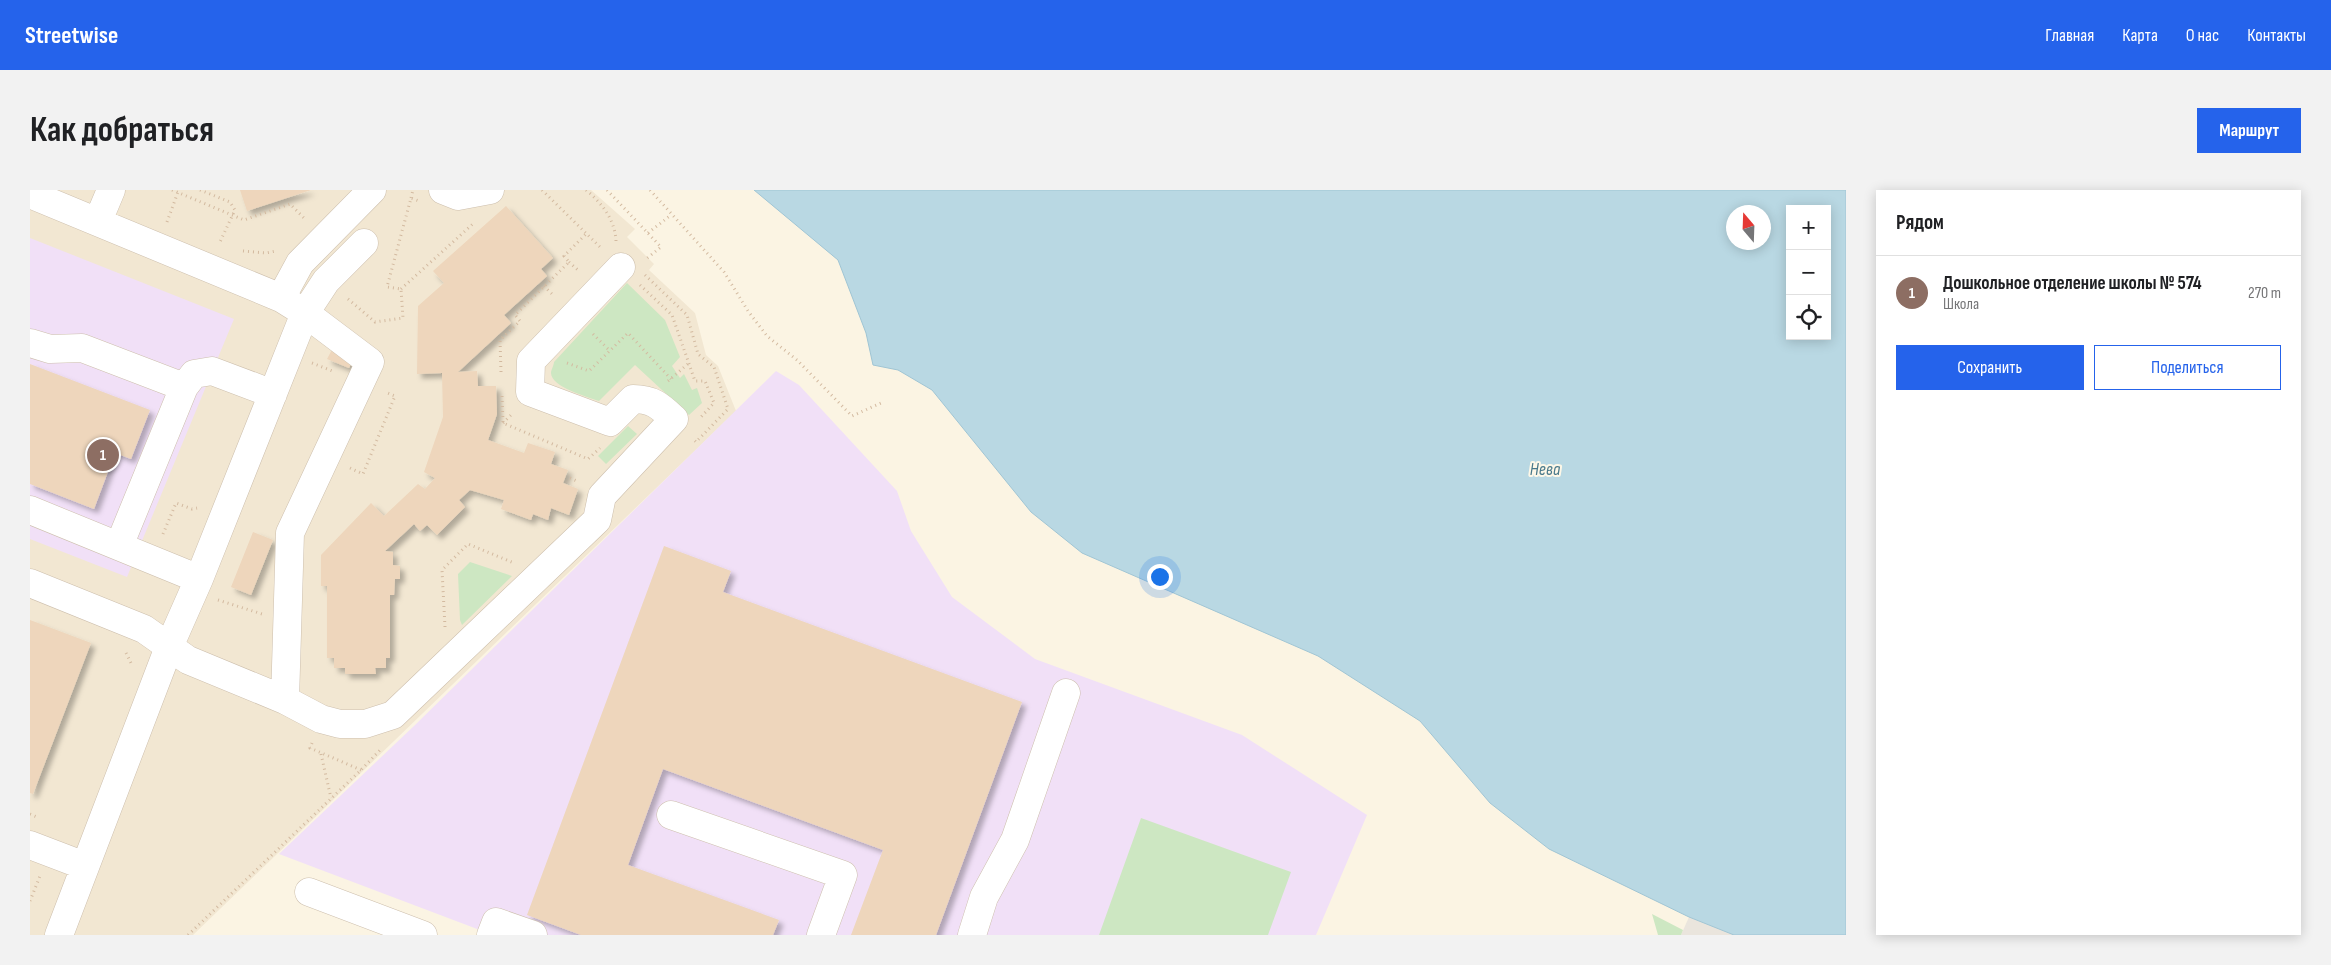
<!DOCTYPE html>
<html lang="ru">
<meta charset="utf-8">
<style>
body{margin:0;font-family:"Sofia Sans Condensed",sans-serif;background:#f2f2f2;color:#202124}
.controls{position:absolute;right:15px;top:15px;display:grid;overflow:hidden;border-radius:0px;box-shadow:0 2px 12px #0003}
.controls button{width:45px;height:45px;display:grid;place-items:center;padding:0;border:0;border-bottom:1px solid #e0e0e0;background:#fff;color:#202124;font:25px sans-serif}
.compass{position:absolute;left:1696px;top:15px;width:45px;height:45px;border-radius:50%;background:#fff;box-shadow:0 2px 12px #0003;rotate:341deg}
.you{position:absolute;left:1129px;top:386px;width:18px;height:18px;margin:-12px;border:4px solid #fff;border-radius:50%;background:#1a73e8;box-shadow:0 0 0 8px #1a73e833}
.badge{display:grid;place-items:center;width:32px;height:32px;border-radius:50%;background:#2563eb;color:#fff;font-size:16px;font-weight:700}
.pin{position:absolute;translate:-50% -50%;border:2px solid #fff;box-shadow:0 1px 5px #0006}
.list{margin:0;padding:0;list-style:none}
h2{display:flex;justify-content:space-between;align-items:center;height:65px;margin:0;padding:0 20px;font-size:21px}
h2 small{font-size:16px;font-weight:400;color:#757577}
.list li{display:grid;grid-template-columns:32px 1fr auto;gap:15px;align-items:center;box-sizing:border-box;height:75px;padding:0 20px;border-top:1px solid #e0e0e0}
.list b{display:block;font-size:19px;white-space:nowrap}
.list p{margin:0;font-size:16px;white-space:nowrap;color:#757577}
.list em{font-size:16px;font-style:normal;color:#757577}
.actions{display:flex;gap:10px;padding:15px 20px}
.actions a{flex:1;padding:11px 0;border:1px solid #2563eb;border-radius:0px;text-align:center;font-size:18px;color:#2563eb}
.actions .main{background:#2563eb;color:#fff}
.icon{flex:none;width:28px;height:28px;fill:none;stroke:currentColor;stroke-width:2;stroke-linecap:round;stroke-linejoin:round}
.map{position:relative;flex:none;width:1816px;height:745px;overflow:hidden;border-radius:0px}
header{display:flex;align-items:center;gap:30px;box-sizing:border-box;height:70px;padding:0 25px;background:#2563eb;color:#fff}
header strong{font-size:24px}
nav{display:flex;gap:28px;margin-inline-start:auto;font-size:18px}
.intro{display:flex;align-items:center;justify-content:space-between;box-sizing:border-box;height:120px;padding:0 30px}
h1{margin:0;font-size:35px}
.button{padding:12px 22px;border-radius:0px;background:#2563eb;color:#fff;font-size:18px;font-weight:700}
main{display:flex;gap:30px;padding:0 30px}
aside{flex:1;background:#fff;border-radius:0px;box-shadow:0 2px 12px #0003}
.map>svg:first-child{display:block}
</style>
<header>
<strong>Streetwise</strong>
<nav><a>Главная</a><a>Карта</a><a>О нас</a><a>Контакты</a></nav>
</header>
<div class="intro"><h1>Как добраться</h1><a class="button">Маршрут</a></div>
<main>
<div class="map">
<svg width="1816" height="745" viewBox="0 0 1816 745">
<defs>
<filter id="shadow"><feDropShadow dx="4.5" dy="4.5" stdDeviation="2.5" flood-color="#0004"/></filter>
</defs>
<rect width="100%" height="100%" fill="#fbf4e3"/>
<!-- residential -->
<path fill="#f2e7d2" d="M0 0H561L605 39 597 47 624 74 619 80 665 123 676 165 688 176 706 221 163 745H0Z"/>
<!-- industrial -->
<path fill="#eae5dd" d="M1659 727 1704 745H1651Z"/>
<!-- education -->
<path fill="#f1e0f7" d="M0 48 204 129 97 387 0 349Z
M746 181 769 195 867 301 881 341 922 407 1005 469 1212 545 1337 625 1286 745H463L249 664 385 535Z"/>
<!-- green -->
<path fill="#cde7c2" d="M597 93 635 130 650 167 642 176 650 188 654 184 662 200 667 198 672 213 659 225 605 175 569 211C558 207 521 197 521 183 521 180 524 175 524 172Z
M598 236 607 244 576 274 568 266Z
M440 372 482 386 432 435 430 430 428 384Z
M1111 628 1261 682 1238 745H1069Z
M1622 724 1653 740 1651 745H1628Z"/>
<!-- water -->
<path fill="#b9d8e3" stroke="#a0c5d4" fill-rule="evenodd" d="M724 0H1816V745H1704L1659 727 1519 659 1460 613 1390 531 1288 466 1052 363 1001 322 902 200 868 180 843 175 836 143 808 70ZM1760 19H1797V146H1760ZM1704 22H1734V52H1704Z"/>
<!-- building -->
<path fill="#eed6bc" filter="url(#shadow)" d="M210 0H281L217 21Z
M476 16 523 68 511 79 517 86 474 125 481 133 428 182 447 181 448 196H466L467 224 458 250 494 263 498 253 525 262 521 274 538 280 533 293 548 299 539 325 521 318 518 330 503 324 501 330 471 319 474 310 440 300 429 310 435 317 407 345 397 335 390 341 384 334 355 361 363 362V375L370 376V389H365L364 405H360V468H356V478H345L346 484H315V478H304V468H297V396H291V365L341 313 354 326 388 294 395 299 405 288 394 282 413 227 412 183 387 184 388 116 414 93 403 81Z
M305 154 323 170 319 178 297 169Z
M0 174 120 220 101 269 85 263 64 319 0 294Z
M223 342 243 350 221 405 201 397Z
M634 356 701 381 693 402 992 512 906 745H821L853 660 633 579 598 675 749 730 743 745H551L497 725Z
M0 430 61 453 3 604 0 603Z"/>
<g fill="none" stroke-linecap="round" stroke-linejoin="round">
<defs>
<path id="minor" d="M413 0 428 6 460 0
M0 4 251 108 275 123 169 389 139 457 29 745
M68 31 81 0
M251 108 270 73 342 0
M0 153 20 159 52 158 154 197 164 184 182 181 243 204
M0 320 169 389
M89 356 154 197
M0 393 114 439 158 470 255 510 291 529 310 534H335L363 525 567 330 572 306 644 229C630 216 623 209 603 209L580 232 500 202 501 171 591 77
M255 510 260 343 340 172 275 123 296 91 334 53
M641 625 813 685 791 745
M0 655 55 676
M279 702 393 745
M461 745 466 732 503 745
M942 745 954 707 985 650 1036 503"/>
</defs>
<!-- minor casing -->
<use href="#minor" stroke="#cdbfad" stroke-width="29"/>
<!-- path -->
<path stroke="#d3baa0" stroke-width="3" stroke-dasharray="1 4" stroke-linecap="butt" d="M142 0 214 30 260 14 275 29
M170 0 200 12 205 20 189 54
M512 0 571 58
M556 0C572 13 585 30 586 51
M577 0 631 57 616 69
M620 0 694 82 718 121 737 146 767 170 822 226 851 213
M381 8 383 0
M137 32 148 2
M618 43 641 25
M213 61 236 63 246 61
M539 72 549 81
M615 85 657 125 668 164 684 177 698 219 666 252 662 248
M610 95 642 125 665 191H675L684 213 671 227
M514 96 524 106
M371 99 445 32
M318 109 345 132 373 128 371 99 357 97 381 8 389 11
M563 144 580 161
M282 173 305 182
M537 173 559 181 598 143 641 189
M471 182 470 150 490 131 485 125 539 72 534 66 556 44
M638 191 659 173
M472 206 473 233 558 269 570 258
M473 233 483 223
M320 278 333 284 365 206 355 202
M540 288 549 292
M133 344 146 313 162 319 167 318
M188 410 232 424
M415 437 412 380 438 354 484 373
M96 463 102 475
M282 553 280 558 331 580
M291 564 301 608
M0 624 9 628
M0 711 10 686
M158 745 331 580 352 558"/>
<!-- minor -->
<use href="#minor" stroke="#fff" stroke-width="28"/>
</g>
<g text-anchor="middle" stroke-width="4" stroke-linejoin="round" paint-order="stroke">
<!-- water labels -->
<g font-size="18" font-style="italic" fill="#49788a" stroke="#fef8e8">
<text x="1515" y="285">Нева</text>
</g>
</g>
</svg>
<div class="controls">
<button>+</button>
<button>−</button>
<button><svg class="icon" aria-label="locate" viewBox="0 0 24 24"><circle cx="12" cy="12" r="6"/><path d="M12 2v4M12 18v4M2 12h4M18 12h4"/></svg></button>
</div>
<svg class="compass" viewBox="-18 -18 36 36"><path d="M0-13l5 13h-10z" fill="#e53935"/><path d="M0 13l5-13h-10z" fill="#757577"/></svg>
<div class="you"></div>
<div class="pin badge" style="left:73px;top:265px;background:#8d6e63">1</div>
</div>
<aside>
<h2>Рядом<small></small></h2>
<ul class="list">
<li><span class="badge" style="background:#8d6e63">1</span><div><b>Дошкольное отделение школы № 574</b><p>Школа</p></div><em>270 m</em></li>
</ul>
<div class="actions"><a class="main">Сохранить</a><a>Поделиться</a></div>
</aside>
</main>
